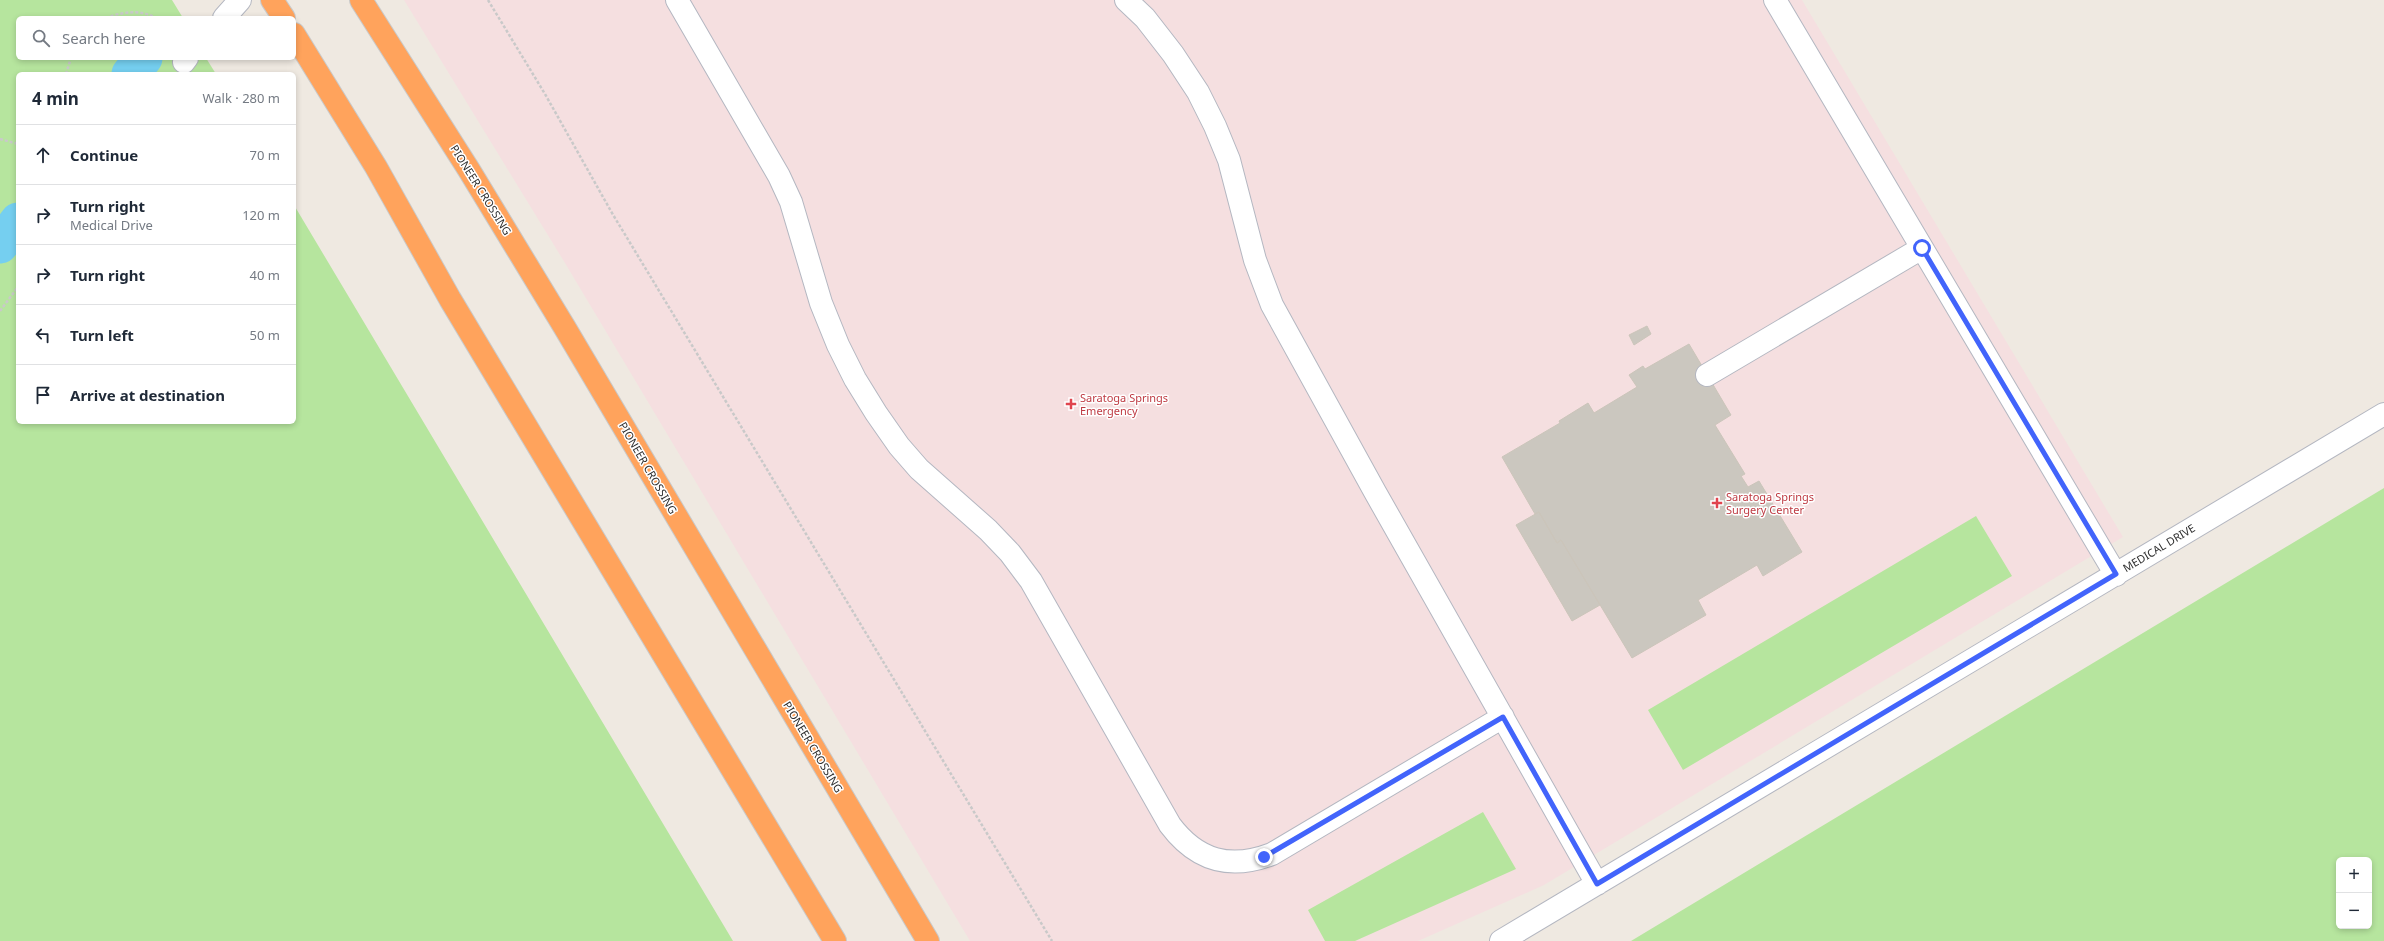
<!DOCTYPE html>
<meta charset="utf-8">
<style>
body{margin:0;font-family:"Noto Sans",sans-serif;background:#f6f6f7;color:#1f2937}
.controls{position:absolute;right:12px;bottom:12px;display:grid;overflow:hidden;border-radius:6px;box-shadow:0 2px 6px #0003}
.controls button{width:36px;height:36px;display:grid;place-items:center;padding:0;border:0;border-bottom:1px solid #e0e1e3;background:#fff;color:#1f2937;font:20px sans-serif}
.stop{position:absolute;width:12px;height:12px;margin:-9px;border:3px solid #4264fb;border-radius:50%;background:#fff}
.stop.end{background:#4264fb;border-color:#fff;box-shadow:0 1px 4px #0008}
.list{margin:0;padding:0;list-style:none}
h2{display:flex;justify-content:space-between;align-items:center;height:52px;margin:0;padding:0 16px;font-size:17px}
h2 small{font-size:13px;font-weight:400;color:#747a83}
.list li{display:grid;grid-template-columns:26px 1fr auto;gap:12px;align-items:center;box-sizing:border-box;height:60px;padding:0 16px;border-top:1px solid #e0e1e3}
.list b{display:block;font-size:15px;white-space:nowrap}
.list p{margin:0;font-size:13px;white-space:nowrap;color:#747a83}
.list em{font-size:13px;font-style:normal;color:#747a83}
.icon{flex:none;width:22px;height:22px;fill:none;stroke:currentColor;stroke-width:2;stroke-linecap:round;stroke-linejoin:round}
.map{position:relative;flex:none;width:2384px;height:941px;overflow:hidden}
.search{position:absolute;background:#fff;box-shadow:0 2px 6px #0003;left:16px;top:16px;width:280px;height:44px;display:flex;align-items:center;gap:10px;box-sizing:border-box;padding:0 14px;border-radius:6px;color:#747a83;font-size:15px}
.panel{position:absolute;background:#fff;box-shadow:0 2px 6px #0003;left:16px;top:72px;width:280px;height:352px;border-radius:6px}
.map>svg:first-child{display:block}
</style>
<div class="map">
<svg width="2384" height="941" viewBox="0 0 2384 941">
<rect width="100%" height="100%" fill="#efe9e1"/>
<!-- medical -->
<path fill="#f5dfe0" d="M404 0H1802L2123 537 1544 885 1418 941H970L565 263Z"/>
<!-- green -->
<path fill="#b6e59e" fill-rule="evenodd" d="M0 0H172L183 18H18V58H206L216 74H18V422H294V205L733 941H0Z
M2384 488V941H1631ZM2339 860H2369V926H2339Z
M1976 516 2012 576 1683 770 1648 710Z
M1483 812 1516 869 1355 941H1325L1308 910Z"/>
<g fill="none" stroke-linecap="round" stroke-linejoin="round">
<!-- canal -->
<path stroke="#75cff0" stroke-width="37" d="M130 74 144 58
M0 245 18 221"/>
</g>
<!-- building -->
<path fill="#cbc7bf" stroke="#cbc5ba" d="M1647 326 1651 334 1634 345 1629 335Z
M1689 344 1731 415 1715 425 1745 474 1741 476 1748 487 1759 481 1802 552 1763 576 1757 565 1698 600 1706 615 1632 658 1561 540 1557 543 1539 512 1535 514 1502 457 1560 423 1559 421 1588 403 1594 413 1637 387 1629 375 1643 366 1645 369Z
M1539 512 1557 543 1561 540 1600 605 1572 621 1516 525Z"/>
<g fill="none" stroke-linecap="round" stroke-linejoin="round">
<defs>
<path id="minor" d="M677 0 779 176 791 202 821 303 838 345 855 379 876 413 899 446 919 469 988 530 1010 553 1031 581 1170 825C1197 861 1230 870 1272 854L1503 717
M1126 0 1145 18 1173 54 1198 92 1215 126 1229 160 1255 260 1272 305 1375 492 1597 884
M1775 0 2116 575
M224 18 240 0
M184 62 187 58
M1707 375 1922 248
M1501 941 2384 414"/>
<path id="highway" d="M272 0 284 18
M361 0 469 170 565 328 928 941
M294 34 376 167 450 299 835 941"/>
</defs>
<!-- minor casing -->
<use href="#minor" stroke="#b4b7c1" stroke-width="24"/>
<!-- highway casing -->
<use href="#highway" stroke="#c9c9c9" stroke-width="24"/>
<!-- path -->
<path stroke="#c9c9c9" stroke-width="2.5" stroke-dasharray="3 2" stroke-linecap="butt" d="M488 0 545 94 612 213 1052 941
M106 18C121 12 141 9 156 18
M66 74 71 58
M0 139 18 144
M0 311 18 287"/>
<!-- minor -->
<use href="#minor" stroke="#fff" stroke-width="22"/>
<!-- highway -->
<use href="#highway" stroke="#ffa35c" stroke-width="22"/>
</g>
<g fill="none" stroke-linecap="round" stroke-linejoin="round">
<!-- route -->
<path stroke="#4264fb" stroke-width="5" d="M1264 857 1503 717 1597 884 2116 574 1922 248"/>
</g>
<!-- markers -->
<g fill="#e0444e" stroke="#fff" stroke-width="1.5">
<path d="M1069 398h4v4h4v4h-4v4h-4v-4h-4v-4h4z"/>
<path d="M1715 497h4v4h4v4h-4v4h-4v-4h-4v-4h4z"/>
</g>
<g text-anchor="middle" stroke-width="3" stroke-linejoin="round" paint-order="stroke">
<!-- street labels -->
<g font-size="11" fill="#2e2e2e" stroke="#fff">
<text transform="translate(481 190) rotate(58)" y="4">PIONEER CROSSING</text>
<text transform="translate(648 468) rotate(60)" y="4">PIONEER CROSSING</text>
<text transform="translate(2159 548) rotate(-31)" y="4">MEDICAL DRIVE</text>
<text transform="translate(813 747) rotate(59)" y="4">PIONEER CROSSING</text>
</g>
<!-- health labels -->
<g font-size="11" fill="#be3a42" stroke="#fff" text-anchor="start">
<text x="1080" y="402">Saratoga Springs<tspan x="1080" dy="13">Emergency</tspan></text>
<text x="1726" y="501">Saratoga Springs<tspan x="1726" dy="13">Surgery Center</tspan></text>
</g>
</g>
</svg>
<div class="controls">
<button>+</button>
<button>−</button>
</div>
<div class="stop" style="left:1922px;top:248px"></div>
<div class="stop end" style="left:1264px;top:857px"></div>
<div class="search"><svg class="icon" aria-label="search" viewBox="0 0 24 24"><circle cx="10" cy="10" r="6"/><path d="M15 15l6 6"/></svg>Search here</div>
<section class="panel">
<h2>4 min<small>Walk · 280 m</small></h2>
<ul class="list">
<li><svg class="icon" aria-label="ahead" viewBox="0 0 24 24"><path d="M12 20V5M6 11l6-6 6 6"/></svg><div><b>Continue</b></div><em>70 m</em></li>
<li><svg class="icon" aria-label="right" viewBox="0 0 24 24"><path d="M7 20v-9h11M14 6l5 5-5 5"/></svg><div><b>Turn right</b><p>Medical Drive</p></div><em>120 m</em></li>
<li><svg class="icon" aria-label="right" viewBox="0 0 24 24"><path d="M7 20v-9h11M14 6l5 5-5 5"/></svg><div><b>Turn right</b></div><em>40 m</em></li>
<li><svg class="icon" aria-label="left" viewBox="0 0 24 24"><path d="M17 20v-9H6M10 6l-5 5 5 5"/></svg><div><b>Turn left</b></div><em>50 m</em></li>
<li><svg class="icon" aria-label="arrive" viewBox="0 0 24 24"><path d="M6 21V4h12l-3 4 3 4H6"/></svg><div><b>Arrive at destination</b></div></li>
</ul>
</section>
</div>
